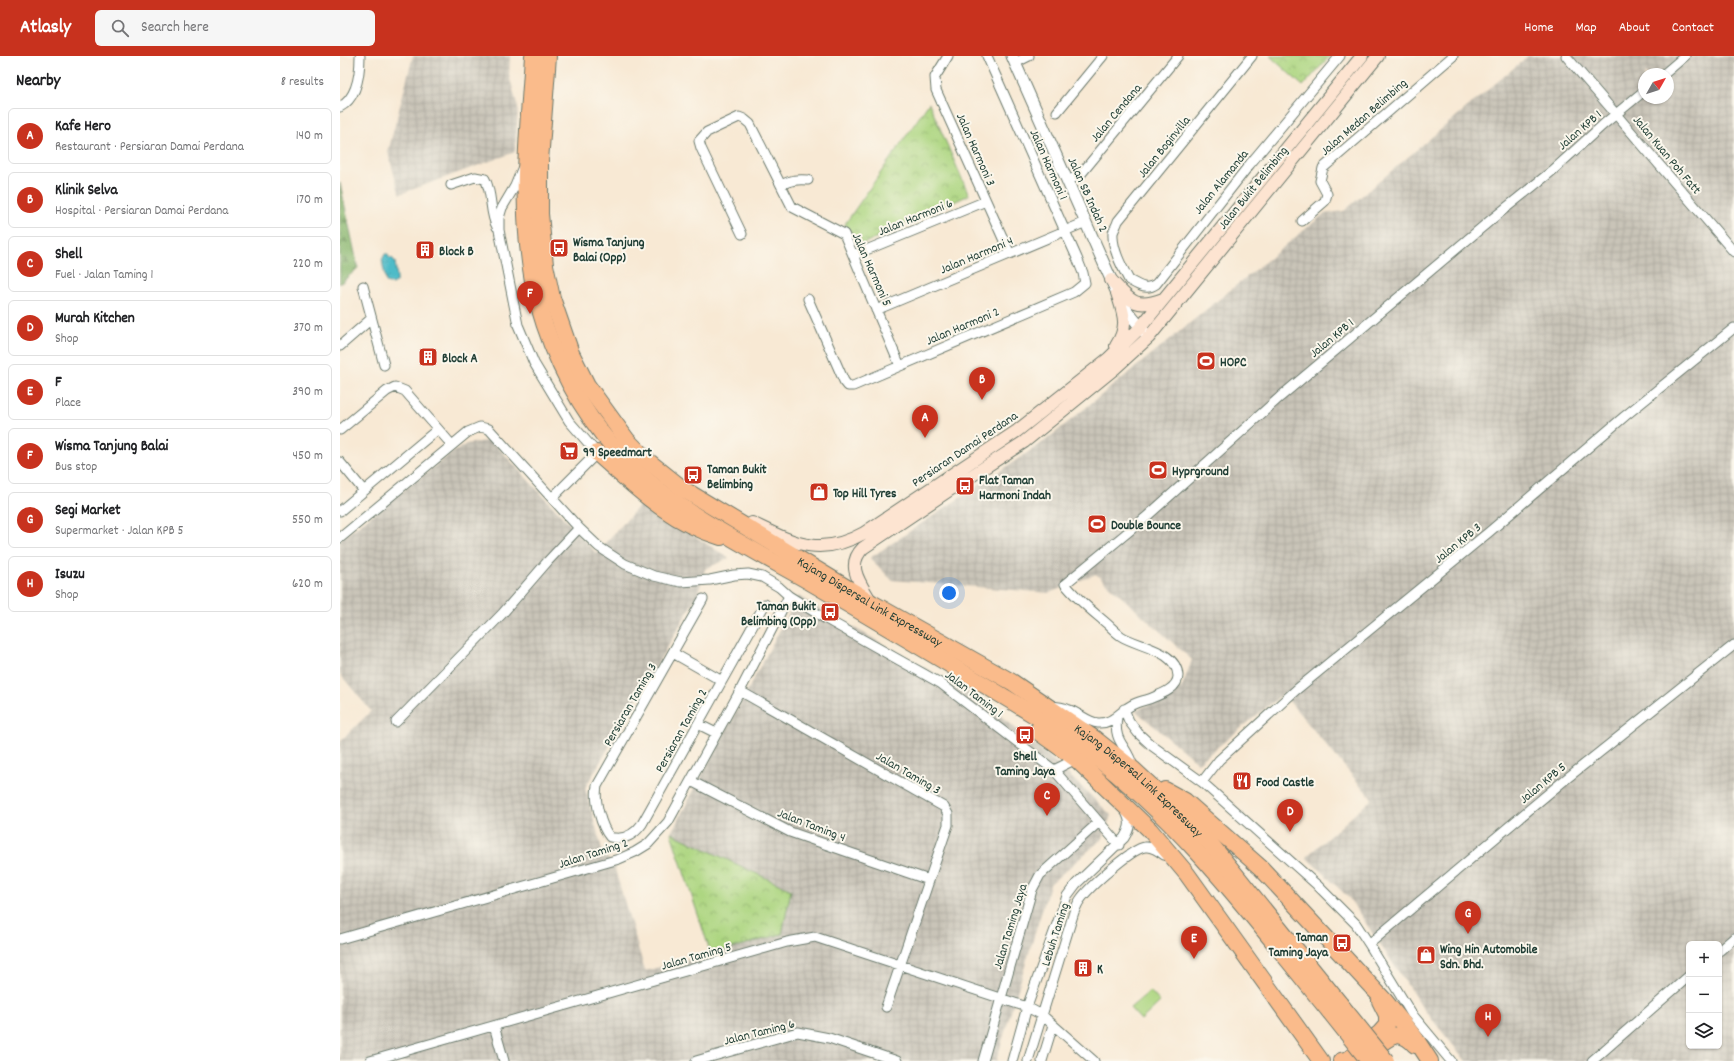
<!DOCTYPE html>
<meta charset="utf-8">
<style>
body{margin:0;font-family:Dekko,sans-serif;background:#f6f6f6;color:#202124}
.controls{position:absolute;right:12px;bottom:12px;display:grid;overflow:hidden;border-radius:6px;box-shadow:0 1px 3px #0004}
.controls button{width:36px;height:36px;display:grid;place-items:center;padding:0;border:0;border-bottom:1px solid #e0e0e0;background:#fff;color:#202124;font:20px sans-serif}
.compass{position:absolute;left:1298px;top:12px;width:36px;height:36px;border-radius:50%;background:#fff;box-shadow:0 1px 3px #0004;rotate:51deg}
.you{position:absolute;left:609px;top:537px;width:14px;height:14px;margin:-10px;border:3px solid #fff;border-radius:50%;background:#1a73e8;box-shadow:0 0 0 6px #1a73e833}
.badge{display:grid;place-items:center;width:26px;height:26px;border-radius:50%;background:#c8321e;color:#fff;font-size:13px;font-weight:700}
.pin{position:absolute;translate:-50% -33px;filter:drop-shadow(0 1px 2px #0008)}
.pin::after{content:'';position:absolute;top:21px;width:14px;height:12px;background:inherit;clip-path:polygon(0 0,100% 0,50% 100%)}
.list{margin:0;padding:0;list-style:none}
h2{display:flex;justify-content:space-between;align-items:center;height:52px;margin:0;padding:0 16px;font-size:17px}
h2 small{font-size:13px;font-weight:400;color:#757577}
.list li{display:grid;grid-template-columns:26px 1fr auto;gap:12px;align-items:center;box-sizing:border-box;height:56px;margin:0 8px 8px;padding:0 8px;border:1px solid #e0e0e0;border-radius:6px}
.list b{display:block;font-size:15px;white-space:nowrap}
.list p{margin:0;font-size:13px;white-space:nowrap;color:#757577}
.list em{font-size:13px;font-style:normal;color:#757577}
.icon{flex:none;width:22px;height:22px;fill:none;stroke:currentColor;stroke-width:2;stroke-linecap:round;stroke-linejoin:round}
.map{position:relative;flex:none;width:1394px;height:1005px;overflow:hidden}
header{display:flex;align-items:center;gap:24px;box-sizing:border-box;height:56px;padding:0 20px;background:#c8321e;color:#fff}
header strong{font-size:19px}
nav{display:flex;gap:22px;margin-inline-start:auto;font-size:14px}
.search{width:280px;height:36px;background:#f6f6f6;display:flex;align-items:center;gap:10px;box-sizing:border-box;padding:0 14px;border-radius:6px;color:#757577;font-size:15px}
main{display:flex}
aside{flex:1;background:#fff}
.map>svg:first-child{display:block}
</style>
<header>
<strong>Atlasly</strong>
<div class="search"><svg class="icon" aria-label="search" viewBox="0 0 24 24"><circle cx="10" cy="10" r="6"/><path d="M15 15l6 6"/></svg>Search here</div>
<nav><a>Home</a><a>Map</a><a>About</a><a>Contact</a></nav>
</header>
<main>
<aside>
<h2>Nearby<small>8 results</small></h2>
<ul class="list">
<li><span class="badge">A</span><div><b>Kafe Hero</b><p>Restaurant · Persiaran Damai Perdana</p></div><em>140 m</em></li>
<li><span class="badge">B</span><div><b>Klinik Selva</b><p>Hospital · Persiaran Damai Perdana</p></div><em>170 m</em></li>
<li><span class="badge">C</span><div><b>Shell</b><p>Fuel · Jalan Taming 1</p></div><em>220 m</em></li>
<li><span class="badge">D</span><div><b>Murah Kitchen</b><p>Shop</p></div><em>370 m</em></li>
<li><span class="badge">E</span><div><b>F</b><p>Place</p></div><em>390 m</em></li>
<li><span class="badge">F</span><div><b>Wisma Tanjung Balai</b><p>Bus stop</p></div><em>450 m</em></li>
<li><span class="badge">G</span><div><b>Segi Market</b><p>Supermarket · Jalan KPB 5</p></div><em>550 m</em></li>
<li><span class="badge">H</span><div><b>Isuzu</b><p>Shop</p></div><em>620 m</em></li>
</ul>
</aside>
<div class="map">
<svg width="1394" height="1005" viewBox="0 0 1394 1005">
<defs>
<pattern id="industrial-grid" width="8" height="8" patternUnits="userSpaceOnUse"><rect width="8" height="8" fill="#c9c4b8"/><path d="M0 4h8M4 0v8" fill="none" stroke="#aca99f"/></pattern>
<pattern id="forest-firs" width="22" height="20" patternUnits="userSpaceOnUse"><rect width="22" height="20" fill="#8ab76f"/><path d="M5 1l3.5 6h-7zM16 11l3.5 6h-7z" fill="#70965c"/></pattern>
<pattern id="park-crowns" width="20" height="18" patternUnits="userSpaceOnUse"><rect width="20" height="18" fill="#add681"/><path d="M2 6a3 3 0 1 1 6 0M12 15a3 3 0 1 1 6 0" fill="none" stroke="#8caf6a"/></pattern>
<pattern id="water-ripples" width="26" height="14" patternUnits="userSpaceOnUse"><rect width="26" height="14" fill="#4ebbc8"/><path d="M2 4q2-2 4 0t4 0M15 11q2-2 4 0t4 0" fill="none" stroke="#4099a3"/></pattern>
</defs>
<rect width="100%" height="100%" fill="#fbf7ec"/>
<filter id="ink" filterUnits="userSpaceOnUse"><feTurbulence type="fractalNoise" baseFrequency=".025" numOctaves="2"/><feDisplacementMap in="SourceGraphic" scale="8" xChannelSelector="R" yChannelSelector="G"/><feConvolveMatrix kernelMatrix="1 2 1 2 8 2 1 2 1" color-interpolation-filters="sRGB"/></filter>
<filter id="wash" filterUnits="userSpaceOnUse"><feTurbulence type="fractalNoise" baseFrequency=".012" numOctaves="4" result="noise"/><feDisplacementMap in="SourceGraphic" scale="16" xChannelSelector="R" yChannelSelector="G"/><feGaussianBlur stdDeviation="0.9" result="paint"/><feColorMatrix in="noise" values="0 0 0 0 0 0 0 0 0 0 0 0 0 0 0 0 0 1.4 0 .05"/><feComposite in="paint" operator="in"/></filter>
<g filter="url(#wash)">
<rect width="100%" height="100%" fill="#f8e9d4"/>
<!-- industrial -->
<path fill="url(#industrial-grid)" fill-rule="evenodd" d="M73 0H170L169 19 178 52 175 96 60 138 59 136 48 96Z
M1188 0H1394V1005H1126L1082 951 1009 842 966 801 1032 743 943 638 858 707 796 655 842 631 852 604 756 518 709 537 552 524 530 502 705 385 984 158 1004 155ZM1304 18H1328V42H1304ZM1349 888H1379V990H1349Z
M151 384 256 497 302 447 389 502 365 513 358 538 245 732 263 797 274 810 305 915 442 878 451 834 331 777 458 540 642 644 714 705 771 759 763 782 710 828 656 1005H0V686L31 655 0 618V484L112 397 127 388Z"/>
<!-- forest -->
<path fill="url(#forest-firs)" stroke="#547a52" d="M0 127 18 212 0 228Z"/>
<!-- park -->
<path fill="url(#park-crowns)" stroke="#668a5a" d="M930 0H990L963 30Z
M589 47 629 139 518 190 505 168Z
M331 777 451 834 442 878 371 898Z"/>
<!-- pitch -->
<path fill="#add681" stroke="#668a5a" d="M810 935 820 946 801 964 790 952Z"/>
<!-- water -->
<path fill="url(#water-ripples)" stroke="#367c7e" d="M45 198H48L49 202H52L55 205 57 222V225L52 228 46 226 42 204Z"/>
</g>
<g filter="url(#ink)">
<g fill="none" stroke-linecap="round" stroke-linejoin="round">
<defs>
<path id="minor" d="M608 0 595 21 596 34 670 198
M912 0 778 165C777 169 774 173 773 177 772 193 782 211 789 224 798 229 806 235 816 228L910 108 1000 0
M1226 0 1394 196
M675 7 689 0
M1324 18 1345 0
M0 51C17 42 20 17 20 0
M717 56 763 0
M182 113 175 130 162 152 159 162V174L178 269 194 307 229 365 257 397 212 442
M728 125 741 118 838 0
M111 129 135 121 145 123C153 138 149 157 157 171
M441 129C451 124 457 123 468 124
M962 165 985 145 987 138 980 125 983 112 1113 0
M402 178 361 92 359 85 367 76 399 61 404 63 410 68 452 151 504 178 560 310
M514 199 646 145
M23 230 44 309
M468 243 504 325 508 330H513L734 236 745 227 743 217 737 202 647 0
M536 254 746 166
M0 290 31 263
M0 374 47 335 55 331 65 335 111 388
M0 406 24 435
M0 455 98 373
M0 482 128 376 140 371 149 373 239 472 259 491 285 508 314 520 341 526 370 524 394 519 408 518 422 521 439 531 449 540 486 563 600 627 714 714 779 789
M363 543 257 730C254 744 261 771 270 781 284 785 294 779 302 768L425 548
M333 597 382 625
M400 635 604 751 608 758V769L546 951
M712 650C717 651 723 651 727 653 738 656 747 666 758 667 773 668 780 655 792 649 797 646 803 645 809 643 819 639 838 633 838 620 837 594 798 591 781 580 775 576 770 570 765 566 751 554 737 543 725 528L805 462 940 341 1152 163 1212 115 1264 68 1304 35
M784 653 789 665 798 677 811 689 862 726 977 829 1016 868 1029 888 1071 957 1111 1005
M777 661C773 688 787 688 793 711
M56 666 162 558 208 505 239 472
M358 668 376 677
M714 714 736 703
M351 725 450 776 589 824
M862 726 879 704 956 634 1149 476 1285 360 1394 272
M0 883 279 803 295 796 308 788 328 766 400 635 449 540
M1029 888 1221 727 1394 589
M1379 895 1394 882
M154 970 164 1005
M30 1005 447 886 475 881 687 951 702 959 754 1005
M356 1005 458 976 489 982 557 1005
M643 1005 692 834 700 819 759 766
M672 1005 687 951 727 840 736 828 784 782C791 771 791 765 785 754
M688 1005 734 856C736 852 737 848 740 844 748 832 791 793 805 791 812 790 819 795 824 799
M702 1005 713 969
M1252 1005 1349 920"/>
<path id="tertiary" d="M672 0 777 237 788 256 806 278"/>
<path id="secondary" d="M771 224C790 244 794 254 823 243
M776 290C789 270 784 259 777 237
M412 467C454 487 479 502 524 477L677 375 768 303 800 272 1022 0
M531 546C521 528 505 510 523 492L608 435 684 386 775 312 809 281 1038 0"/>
<g id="motorway">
<path d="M193 0C188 82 177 166 198 247 213 301 238 352 276 394 325 449 399 486 463 522 515 552 567 583 619 614 663 640 708 666 749 696 845 768 915 864 990 956"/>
<path id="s1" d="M208 0 200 105V158L205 209 212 242 231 297 247 329 287 384 308 405 343 433 532 547 672 626 755 683 794 714 836 753 870 787 1000 948"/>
<path d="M257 397C294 430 331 467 381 481"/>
<path d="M697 675 736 703 810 774 847 818 981 1005"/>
<path d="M825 734 845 745 921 812 1045 945 1075 982 1090 1005"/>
<path d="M1034 993C1050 980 1059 972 1075 989"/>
<path d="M1001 1005 1009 1003 1040 977 1047 969V959L1040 945"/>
</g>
</defs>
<!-- minor casing -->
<use href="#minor" stroke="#6b796c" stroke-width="11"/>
<!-- tertiary casing -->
<use href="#tertiary" stroke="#6b796c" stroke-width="13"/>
<!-- secondary casing -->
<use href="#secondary" stroke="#6b796c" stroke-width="14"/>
<!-- motorway casing -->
<use href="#motorway" stroke="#6b796c" stroke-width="18"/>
<!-- minor -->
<use href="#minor" stroke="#fff" stroke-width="9"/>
<!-- tertiary -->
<use href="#tertiary" stroke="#fff" stroke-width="11"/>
<!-- secondary -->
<use href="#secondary" stroke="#fde4d1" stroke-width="12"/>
<!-- motorway -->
<use href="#motorway" stroke="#fabb8b" stroke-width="16"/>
<defs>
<path id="motorway-bridge" d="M1000 948 1046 1005
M990 956 1029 1005"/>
</defs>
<!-- motorway-bridge casing -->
<use href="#motorway-bridge" stroke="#6b796c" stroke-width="18" stroke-linecap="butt"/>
<!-- motorway-bridge -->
<use href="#motorway-bridge" stroke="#fabb8b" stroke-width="16"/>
</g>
</g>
<!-- icons -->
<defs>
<symbol id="bus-square" viewBox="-11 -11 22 22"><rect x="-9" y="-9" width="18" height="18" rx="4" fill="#c8321e" stroke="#fbf7ec"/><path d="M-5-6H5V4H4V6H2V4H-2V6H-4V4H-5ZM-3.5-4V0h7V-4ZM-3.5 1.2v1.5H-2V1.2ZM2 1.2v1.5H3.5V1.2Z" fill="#fff"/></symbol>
<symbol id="building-square" viewBox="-11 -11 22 22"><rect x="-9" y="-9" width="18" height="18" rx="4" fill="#c8321e" stroke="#fbf7ec"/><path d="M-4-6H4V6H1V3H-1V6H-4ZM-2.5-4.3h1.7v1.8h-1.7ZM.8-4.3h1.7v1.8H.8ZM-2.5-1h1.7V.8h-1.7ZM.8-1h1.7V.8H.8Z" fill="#fff"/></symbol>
<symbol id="stadium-square" viewBox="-11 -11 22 22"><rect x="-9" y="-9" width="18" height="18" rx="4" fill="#c8321e" stroke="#fbf7ec"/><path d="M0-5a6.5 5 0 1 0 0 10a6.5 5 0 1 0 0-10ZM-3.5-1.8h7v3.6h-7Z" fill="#fff"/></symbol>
<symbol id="supermarket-square" viewBox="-11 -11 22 22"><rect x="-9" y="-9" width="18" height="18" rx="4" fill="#c8321e" stroke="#fbf7ec"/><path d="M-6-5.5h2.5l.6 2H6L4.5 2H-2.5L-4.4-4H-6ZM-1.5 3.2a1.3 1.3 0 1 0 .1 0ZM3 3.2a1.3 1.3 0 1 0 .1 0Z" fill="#fff"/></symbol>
<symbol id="shop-square" viewBox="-11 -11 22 22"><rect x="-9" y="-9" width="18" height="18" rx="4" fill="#c8321e" stroke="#fbf7ec"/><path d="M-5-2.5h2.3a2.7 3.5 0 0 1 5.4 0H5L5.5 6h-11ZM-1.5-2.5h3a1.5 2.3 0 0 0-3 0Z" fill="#fff"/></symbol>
<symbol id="restaurant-square" viewBox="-11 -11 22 22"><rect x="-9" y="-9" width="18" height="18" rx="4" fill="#c8321e" stroke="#fbf7ec"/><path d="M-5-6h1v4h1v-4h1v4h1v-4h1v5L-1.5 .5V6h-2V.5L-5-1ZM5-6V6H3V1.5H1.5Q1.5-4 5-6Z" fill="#fff"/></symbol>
</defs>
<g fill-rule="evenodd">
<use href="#bus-square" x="208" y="181" width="22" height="22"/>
<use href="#building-square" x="74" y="183" width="22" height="22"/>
<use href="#building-square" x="77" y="290" width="22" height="22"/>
<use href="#stadium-square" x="855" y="294" width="22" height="22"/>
<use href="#supermarket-square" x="218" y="384" width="22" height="22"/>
<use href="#stadium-square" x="807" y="403" width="22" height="22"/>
<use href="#bus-square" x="342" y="408" width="22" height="22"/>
<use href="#bus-square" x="614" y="419" width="22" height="22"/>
<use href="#shop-square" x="468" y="425" width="22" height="22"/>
<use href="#stadium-square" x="746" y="457" width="22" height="22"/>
<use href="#bus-square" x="479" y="545" width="22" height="22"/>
<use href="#bus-square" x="674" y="668" width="22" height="22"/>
<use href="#restaurant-square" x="891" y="714" width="22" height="22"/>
<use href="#bus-square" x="991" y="876" width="22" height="22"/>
<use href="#shop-square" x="1075" y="888" width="22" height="22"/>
<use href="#building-square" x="732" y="901" width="22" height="22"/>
</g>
<g text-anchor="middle" stroke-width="4" stroke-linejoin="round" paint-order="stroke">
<!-- street labels -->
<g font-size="13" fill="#1f3d34" stroke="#fbf7ec">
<text transform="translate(775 56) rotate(-50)" y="5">Jalan Cendana</text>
<text transform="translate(1023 60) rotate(-41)" y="5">Jalan Medan Belimbing</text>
<text transform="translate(1239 73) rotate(-41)" y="5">Jalan KPB 1</text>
<text transform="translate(823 90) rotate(-51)" y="5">Jalan Boginvilla</text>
<text transform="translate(637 93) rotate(66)" y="5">Jalan Harmoni 3</text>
<text transform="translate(1328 98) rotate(50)" y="5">Jalan Kuan Poh Fatt</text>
<text transform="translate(710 108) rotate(66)" y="5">Jalan Harmoni 1</text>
<text transform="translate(880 125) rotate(-51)" y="5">Jalan Alamanda</text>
<text transform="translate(912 131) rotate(-51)" y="5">Jalan Bukit Belimbing</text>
<text transform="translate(749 138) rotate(66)" y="5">Jalan SB Indah 2</text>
<text transform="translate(575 160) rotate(-22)" y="5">Jalan Harmoni 6</text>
<text transform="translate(636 198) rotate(-23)" y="5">Jalan Harmoni 4</text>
<text transform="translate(533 213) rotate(66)" y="5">Jalan Harmoni 5</text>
<text transform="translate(622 269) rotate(-23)" y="5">Jalan Harmoni 2</text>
<text transform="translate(991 281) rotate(-40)" y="5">Jalan KPB 1</text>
<text transform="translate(624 392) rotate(-34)" y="5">Persiaran Damai Perdana</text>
<text transform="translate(1117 486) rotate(-39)" y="5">Jalan KPB 3</text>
<text dy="5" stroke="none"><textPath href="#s1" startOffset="698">Kajang Dispersal Link Expressway</textPath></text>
<text transform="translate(635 637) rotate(37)" y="5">Jalan Taming 1</text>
<text transform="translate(289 648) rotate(-60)" y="5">Persiaran Taming 3</text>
<text transform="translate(340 674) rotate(-61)" y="5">Persiaran Taming 2</text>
<text transform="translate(569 716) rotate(30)" y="5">Jalan Taming 3</text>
<text dy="5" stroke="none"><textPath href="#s1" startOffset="1022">Kajang Dispersal Link Expressway</textPath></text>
<text transform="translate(1202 726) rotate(-40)" y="5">Jalan KPB 5</text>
<text transform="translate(472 768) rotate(21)" y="5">Jalan Taming 4</text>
<text transform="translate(253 796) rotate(-18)" y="5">Jalan Taming 2</text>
<text transform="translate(669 870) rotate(-73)" y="5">Jalan Taming Jaya</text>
<text transform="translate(714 878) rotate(-72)" y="5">Lebuh Taming</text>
<text transform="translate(356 899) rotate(-16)" y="5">Jalan Taming 5</text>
<text transform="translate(419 975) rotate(-14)" y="5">Jalan Taming 6</text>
</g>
<!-- poi labels -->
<g font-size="13" font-weight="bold" fill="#1f3d34" stroke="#fbf7ec" text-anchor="start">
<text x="233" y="190">Wisma Tanjung<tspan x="233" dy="15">Balai (Opp)</tspan></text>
<text x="99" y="199">Block B</text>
<text x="102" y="306">Block A</text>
<text x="880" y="310">HOPC</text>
<text x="243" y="400">99 Speedmart</text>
<text x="367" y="417">Taman Bukit<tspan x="367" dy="15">Belimbing</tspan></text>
<text x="832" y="419">Hyprground</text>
<text x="639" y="428">Flat Taman<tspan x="639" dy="15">Harmoni Indah</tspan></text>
<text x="493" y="441">Top Hill Tyres</text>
<text x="771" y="473">Double Bounce</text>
<text x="476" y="554" text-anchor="end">Taman Bukit<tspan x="476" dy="15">Belimbing (Opp)</tspan></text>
<text x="685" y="704" text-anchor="middle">Shell<tspan x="685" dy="15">Taming Jaya</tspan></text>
<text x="916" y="730">Food Castle</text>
<text x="988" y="885" text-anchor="end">Taman<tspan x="988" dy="15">Taming Jaya</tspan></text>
<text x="1100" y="897">Wing Hin Automobile<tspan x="1100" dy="15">Sdn. Bhd.</tspan></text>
<text x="757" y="917">K</text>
</g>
</g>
</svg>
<div class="controls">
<button>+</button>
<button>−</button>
<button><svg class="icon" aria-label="layers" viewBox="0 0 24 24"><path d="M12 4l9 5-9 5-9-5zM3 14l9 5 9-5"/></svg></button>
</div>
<svg class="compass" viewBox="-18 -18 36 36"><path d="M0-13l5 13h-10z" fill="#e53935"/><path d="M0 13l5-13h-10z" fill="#757577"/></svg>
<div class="you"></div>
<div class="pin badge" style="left:585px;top:382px">A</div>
<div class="pin badge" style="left:642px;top:344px">B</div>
<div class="pin badge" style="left:707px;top:760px">C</div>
<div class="pin badge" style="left:950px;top:776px">D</div>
<div class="pin badge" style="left:854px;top:903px">E</div>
<div class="pin badge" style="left:190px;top:258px">F</div>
<div class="pin badge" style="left:1128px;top:878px">G</div>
<div class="pin badge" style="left:1148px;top:981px">H</div>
</div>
</main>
